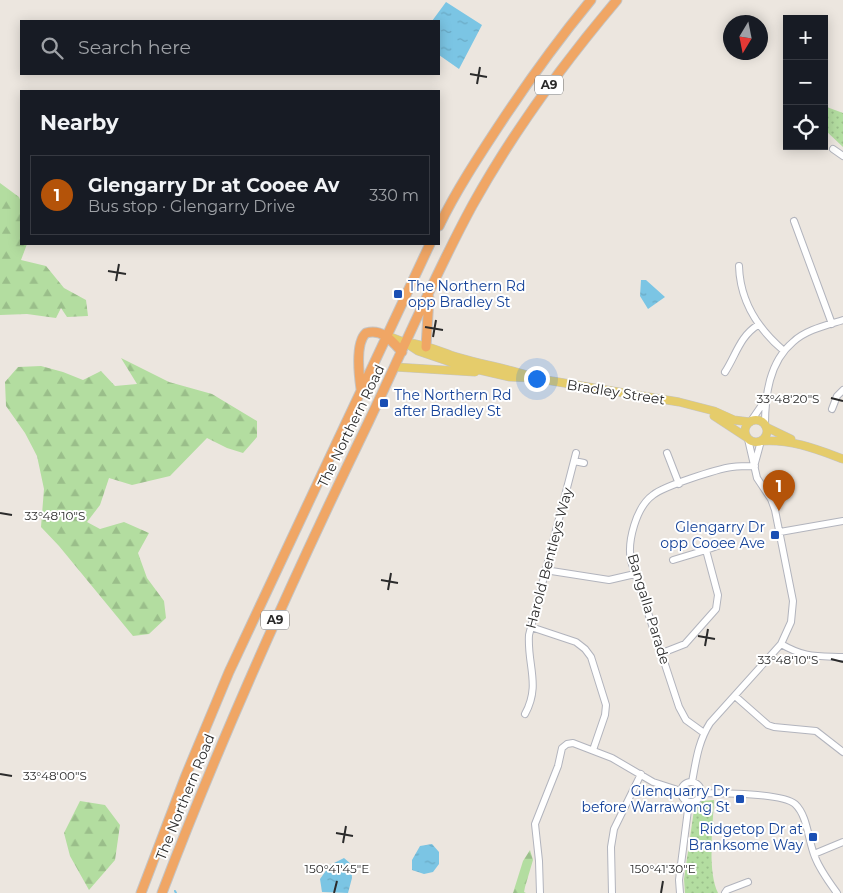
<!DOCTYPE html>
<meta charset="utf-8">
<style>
body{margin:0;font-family:Montserrat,sans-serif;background:#20242c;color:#f1f3f6}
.controls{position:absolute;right:15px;top:15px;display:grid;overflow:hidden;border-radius:0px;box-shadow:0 2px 12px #0003}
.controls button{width:45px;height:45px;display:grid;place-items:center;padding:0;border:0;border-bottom:1px solid #363941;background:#171b24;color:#f1f3f6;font:25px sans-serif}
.compass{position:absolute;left:723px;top:15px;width:45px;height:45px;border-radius:50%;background:#171b24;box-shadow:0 2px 12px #0003;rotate:190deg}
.you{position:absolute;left:536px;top:378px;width:18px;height:18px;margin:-12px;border:4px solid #fff;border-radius:50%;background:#1a73e8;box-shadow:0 0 0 8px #1a73e833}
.badge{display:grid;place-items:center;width:32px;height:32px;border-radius:50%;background:#b45309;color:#fff;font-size:16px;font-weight:700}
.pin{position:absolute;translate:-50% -41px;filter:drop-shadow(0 1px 2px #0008)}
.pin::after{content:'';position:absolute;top:26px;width:18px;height:15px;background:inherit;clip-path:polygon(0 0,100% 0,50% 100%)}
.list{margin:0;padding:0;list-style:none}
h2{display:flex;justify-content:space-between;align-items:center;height:65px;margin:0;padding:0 20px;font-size:21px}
h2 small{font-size:16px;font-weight:400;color:#9ea1a6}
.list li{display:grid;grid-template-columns:32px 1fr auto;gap:15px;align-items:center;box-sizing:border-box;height:80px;margin:0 10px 10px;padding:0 10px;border:1px solid #363941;border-radius:0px}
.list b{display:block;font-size:19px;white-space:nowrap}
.list p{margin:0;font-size:16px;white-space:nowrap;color:#9ea1a6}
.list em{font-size:16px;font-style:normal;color:#9ea1a6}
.icon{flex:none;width:28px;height:28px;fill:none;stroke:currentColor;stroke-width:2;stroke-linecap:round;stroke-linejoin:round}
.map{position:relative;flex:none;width:843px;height:893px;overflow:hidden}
.search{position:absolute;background:#171b24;box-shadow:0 2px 12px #0003;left:20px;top:20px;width:420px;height:55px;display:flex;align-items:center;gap:12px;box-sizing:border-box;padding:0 18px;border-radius:0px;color:#9ea1a6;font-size:19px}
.panel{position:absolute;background:#171b24;box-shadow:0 2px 12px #0003;left:20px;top:90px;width:420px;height:155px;border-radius:0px}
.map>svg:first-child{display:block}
</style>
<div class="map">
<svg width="843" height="893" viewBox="0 0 843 893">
<defs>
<pattern id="green-dots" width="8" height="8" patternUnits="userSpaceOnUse" patternTransform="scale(1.25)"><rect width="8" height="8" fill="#b3dda0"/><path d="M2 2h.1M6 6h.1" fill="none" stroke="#9abe8a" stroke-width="1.8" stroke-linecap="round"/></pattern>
<pattern id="forest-firs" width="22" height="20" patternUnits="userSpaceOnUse" patternTransform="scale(1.25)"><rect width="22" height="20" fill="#b3dda0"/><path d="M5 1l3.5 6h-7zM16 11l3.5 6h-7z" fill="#9abe8a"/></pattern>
<pattern id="water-ripples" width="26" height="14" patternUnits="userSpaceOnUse" patternTransform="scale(1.25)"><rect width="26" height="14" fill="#7bc5e4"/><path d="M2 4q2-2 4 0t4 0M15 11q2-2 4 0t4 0" fill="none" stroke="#6aa9c4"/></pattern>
</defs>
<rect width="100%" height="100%" fill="#ece6df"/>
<!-- green -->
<path fill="url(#green-dots)" d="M824 106 843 113V147L824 129Z
M714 800C713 825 707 871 718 893H685L684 879 694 810 700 801Z"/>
<!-- forest -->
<path fill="url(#forest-firs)" d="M0 183 19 197 21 202V244H27L21 260 46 266 64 288 86 300 88 316 67 317 61 308 56 318 27 314 0 315Z
M121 358 169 382 212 394 257 421V437L243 453 227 448 207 438 170 476 132 485 109 478 100 505 87 522 100 529 124 522 149 533 138 553 147 578 164 601 166 618 149 634 133 636 59 546 41 527 44 489 37 456 25 433 6 406 5 382 18 367 41 366 63 372 83 380 101 371 115 386 137 384Z
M80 801 105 805 120 825 115 860 89 890 70 856 64 833Z
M530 850 533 860 525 887 524 892 526 893H513L523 861Z"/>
<!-- water -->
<path fill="url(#water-ripples)" d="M446 2 482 25 459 69 439 55V21H432Z
M641 280H646L665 297 648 309 640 296Z
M432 844 439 852V864L433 872 424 874 412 870V860L420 846Z
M344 858 351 864 352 878 348 893 322 892 320 879 330 865Z"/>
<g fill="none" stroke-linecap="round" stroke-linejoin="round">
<!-- stream -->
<path stroke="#7bc5e4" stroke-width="2" d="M175 891 176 893"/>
<defs>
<path id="minor" d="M833 149 843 156
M794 221 832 324
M739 266C740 301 758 329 784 351
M725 372C736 355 740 336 758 325
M832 409 837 396 843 390
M751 421 764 402
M765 425C765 396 769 362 793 342 805 330 827 325 843 320
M667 453 679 484
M574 461 584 463
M755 463 761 441
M780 532 843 521
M706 550 723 544
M545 570 609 580 635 574
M531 627 576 642 585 649 591 657 606 705 605 715 593 750
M781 644C805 658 816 656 843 657
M662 653 685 644 716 609 718 595 706 550 673 560
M735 696 768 725 774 727 816 731 843 752
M525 714C541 685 527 665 529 635L576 453
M704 733 686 720 679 707 631 561C627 542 636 507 653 495 664 486 717 469 732 467 740 466 747 466 755 466
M692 782C696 761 698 742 710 723L781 644 791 622 793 601 775 510 771 499 757 478 748 439
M681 792a10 10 0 1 1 20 0a10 10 0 1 1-20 0Z
M701 793C720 793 782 793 795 804 808 816 808 841 815 857 820 870 829 882 837 893
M814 854 843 842
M540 893 539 861 535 824 558 766 562 748 567 744 573 743 612 758 653 782 681 791
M612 893 611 847 614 829 641 774
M680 893 679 880 689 802
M725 893 727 890 748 882"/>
<path id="major" d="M388 336 406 343 418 351 462 366 510 377 534 378 679 402 714 411 734 420 750 422
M408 343C425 344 441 352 457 357 480 364 504 368 527 375
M395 367 475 372
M714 416 746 437
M745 431a11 11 0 1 1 22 0a11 11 0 1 1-22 0Z
M766 427 791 439
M762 441C791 439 816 449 843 459"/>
<path id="highway" d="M439 226C456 191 477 159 498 127 527 83 558 40 591 0
M426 347 429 298
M361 389C359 375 355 343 366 333 382 328 392 341 402 352
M141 893 186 775 229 672 430 244
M162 893C223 732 294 576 369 421 403 350 434 276 472 206 513 132 562 65 617 0"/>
</defs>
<!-- minor casing -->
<use href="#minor" stroke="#b2b4bd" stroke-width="8"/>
<!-- major casing -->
<use href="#major" stroke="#c4c4c4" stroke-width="9"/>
<!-- highway casing -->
<use href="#highway" stroke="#c4c4c4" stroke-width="11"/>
<!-- minor -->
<use href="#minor" stroke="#fff" stroke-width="6"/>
<!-- major -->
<use href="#major" stroke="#e5cc6b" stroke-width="8"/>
<!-- highway -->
<use href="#highway" stroke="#f0a665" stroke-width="9"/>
</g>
<!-- ticks -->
<path fill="none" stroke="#2b2b2b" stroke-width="2" d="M470 74 487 77M477 84 480 67M108 271 126 274M116 281 119 264M425 327 443 330M433 337 436 320M831 398 843 401M0 513 12 515M381 580 398 583M388 590 391 573M698 636 715 639M705 646 708 629M831 659 843 662M0 774 12 776M336 833 353 836M343 843 346 826M334 893 337 881M661 893 663 881"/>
<!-- markers -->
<g fill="#1a4fb4" stroke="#fff" stroke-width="2">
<rect x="393" y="289" width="10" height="10" rx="2.5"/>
<rect x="379" y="398" width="10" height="10" rx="2.5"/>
<rect x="770" y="530" width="10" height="10" rx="2.5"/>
<rect x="735" y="794" width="10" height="10" rx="2.5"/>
<rect x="808" y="832" width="10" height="10" rx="2.5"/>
</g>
<g text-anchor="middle" stroke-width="4" stroke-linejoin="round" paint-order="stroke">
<!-- shield labels -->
<g fill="#fff" stroke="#6b6b6b" stroke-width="1">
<rect x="535" y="75.5" width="28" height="19" rx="4"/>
<rect x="261" y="610.5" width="28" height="19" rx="4"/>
</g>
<g font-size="12" font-weight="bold" fill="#2b2b2b">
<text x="549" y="89">A9</text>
<text x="275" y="624">A9</text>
</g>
<!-- transit labels -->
<g font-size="14" fill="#164399" stroke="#fff" text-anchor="end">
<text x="408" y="291" text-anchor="start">The Northern Rd<tspan x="408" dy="16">opp Bradley St</tspan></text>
<text x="394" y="400" text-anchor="start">The Northern Rd<tspan x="394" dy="16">after Bradley St</tspan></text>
<text x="765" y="532">Glengarry Dr<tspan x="765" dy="16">opp Cooee Ave</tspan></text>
<text x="730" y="796">Glenquarry Dr<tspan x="730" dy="16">before Warrawong St</tspan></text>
<text x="803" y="834">Ridgetop Dr at<tspan x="803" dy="16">Branksome Way</tspan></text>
</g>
<!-- street labels -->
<g font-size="14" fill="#2b2b2b" stroke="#fff">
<text transform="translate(616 392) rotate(9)" y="5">Bradley Street</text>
<text transform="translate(351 426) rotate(-64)" y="5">The Northern Road</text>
<text transform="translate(549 558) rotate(-75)" y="5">Harold Bentleys Way</text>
<text transform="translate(649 609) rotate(73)" y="5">Bangalla Parade</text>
<text transform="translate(185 797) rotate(-68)" y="5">The Northern Road</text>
</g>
</g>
<g font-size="12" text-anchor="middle" fill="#2b2b2b" stroke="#fff" stroke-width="4" stroke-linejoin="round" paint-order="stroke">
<text x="788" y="403">33°48'20"S</text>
<text x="55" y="520">33°48'10"S</text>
<text x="788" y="664">33°48'10"S</text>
<text x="55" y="780">33°48'00"S</text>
<text x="337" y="873">150°41'45"E</text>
<text x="663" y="873">150°41'30"E</text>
</g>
</svg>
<div class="controls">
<button>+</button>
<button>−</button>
<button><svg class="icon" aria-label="locate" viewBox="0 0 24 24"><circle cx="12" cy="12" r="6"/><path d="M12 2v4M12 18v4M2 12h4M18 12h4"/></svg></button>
</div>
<svg class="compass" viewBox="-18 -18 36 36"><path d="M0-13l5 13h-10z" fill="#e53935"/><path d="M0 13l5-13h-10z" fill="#9ea1a6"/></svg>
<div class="you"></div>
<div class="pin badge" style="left:779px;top:511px">1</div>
<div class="search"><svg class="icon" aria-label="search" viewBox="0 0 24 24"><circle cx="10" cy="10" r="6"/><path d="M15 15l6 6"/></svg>Search here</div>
<section class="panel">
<h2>Nearby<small></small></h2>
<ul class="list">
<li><span class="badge">1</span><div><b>Glengarry Dr at Cooee Av</b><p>Bus stop · Glengarry Drive</p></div><em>330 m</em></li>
</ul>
</section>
</div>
